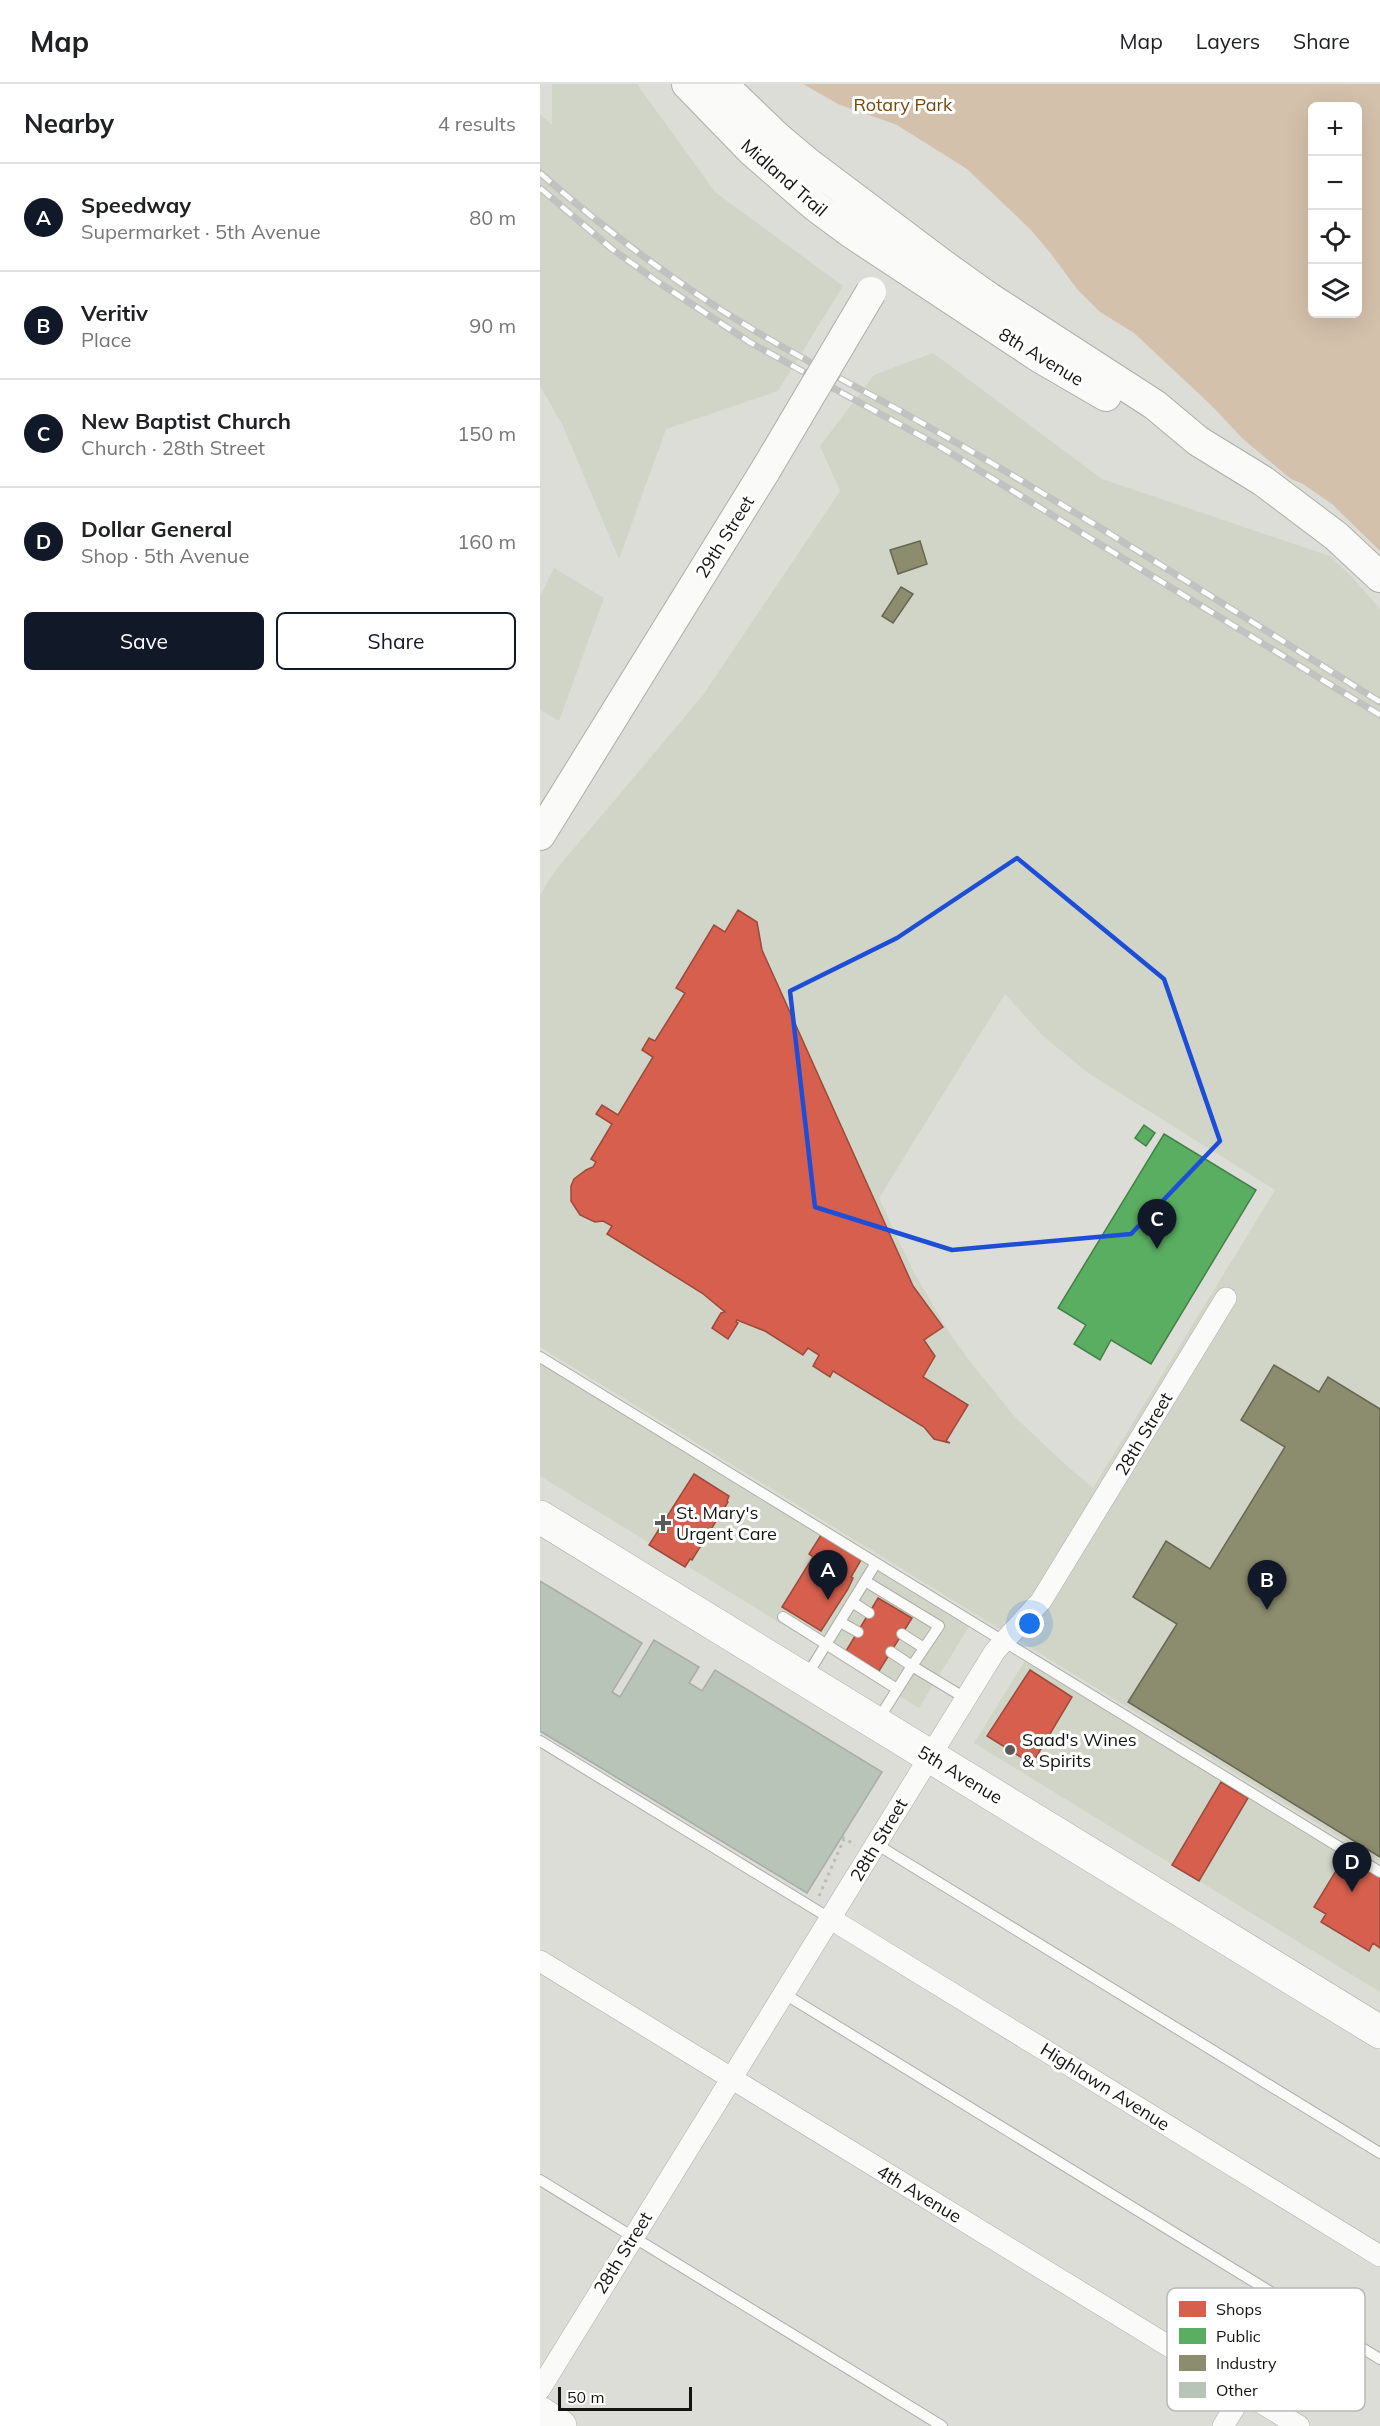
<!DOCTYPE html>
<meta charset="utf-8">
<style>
body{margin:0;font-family:Mulish,sans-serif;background:#f6f6f6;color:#202124}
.controls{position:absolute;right:18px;top:18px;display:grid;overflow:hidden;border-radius:9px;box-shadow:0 6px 24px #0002}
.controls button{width:54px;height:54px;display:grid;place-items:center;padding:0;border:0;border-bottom:2px solid #e0e0e0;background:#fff;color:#202124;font:30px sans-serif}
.scale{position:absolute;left:18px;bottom:15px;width:134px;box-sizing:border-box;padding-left:6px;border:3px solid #141511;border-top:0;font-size:16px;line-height:21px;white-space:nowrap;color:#141511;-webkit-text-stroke:4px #fff;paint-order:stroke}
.you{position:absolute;left:490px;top:1540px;width:21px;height:21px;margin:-15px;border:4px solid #fff;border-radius:50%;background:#1a73e8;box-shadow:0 0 0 9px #1a73e833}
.badge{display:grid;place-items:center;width:39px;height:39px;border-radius:50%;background:#111827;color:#fff;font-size:20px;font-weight:700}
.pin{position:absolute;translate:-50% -50px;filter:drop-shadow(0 2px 3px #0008)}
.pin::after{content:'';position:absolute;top:32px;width:21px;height:18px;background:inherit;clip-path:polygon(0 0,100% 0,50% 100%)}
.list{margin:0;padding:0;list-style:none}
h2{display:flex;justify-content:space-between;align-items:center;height:78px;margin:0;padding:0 24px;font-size:26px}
h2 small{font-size:20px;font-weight:400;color:#757577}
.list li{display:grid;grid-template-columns:39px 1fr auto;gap:18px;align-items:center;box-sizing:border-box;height:108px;padding:0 24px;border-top:2px solid #e0e0e0}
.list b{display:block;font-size:22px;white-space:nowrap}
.list p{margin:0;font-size:20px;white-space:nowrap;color:#757577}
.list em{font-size:20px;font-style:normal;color:#757577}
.actions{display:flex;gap:12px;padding:18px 24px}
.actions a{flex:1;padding:14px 0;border:2px solid #111827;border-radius:9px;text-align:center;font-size:21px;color:#111827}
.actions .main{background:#111827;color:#fff}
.icon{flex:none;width:33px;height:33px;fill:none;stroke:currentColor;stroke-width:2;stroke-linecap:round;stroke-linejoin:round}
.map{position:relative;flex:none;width:840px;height:2342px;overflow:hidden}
header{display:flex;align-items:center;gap:36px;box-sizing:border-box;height:84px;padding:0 30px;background:#fff;border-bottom:2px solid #e0e0e0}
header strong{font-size:28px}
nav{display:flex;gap:33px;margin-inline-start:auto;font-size:21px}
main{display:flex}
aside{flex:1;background:#fff}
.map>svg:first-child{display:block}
</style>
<header>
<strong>Map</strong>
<nav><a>Map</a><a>Layers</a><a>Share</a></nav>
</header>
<main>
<aside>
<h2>Nearby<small>4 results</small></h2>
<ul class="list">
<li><span class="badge">A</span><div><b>Speedway</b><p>Supermarket · 5th Avenue</p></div><em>80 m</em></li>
<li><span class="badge">B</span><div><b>Veritiv</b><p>Place</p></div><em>90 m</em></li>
<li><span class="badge">C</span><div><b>New Baptist Church</b><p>Church · 28th Street</p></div><em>150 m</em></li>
<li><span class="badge">D</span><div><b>Dollar General</b><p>Shop · 5th Avenue</p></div><em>160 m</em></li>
</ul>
<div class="actions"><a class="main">Save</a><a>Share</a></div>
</aside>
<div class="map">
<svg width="840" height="2342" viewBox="0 0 840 2342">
<rect width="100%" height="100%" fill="#dcddd7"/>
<!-- built -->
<path fill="#d1d5c7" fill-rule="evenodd" d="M12 0H97L175 108 303 202 238 307 126 345 79 475 22 340 0 302V30L12 41Z
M393 269 562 395 790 472 813 494 840 525V1778L0 1263V811L15 787 163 611 300 407 280 362 334 291ZM465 910 503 952 548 989 735 1106 553 1404 528 1383 475 1333 428 1275 408 1247 372 1185 339 1114Z
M14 484 64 514 19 637 0 626V512Z
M0 1277 430 1541 379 1624 0 1392Z
M486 1575 840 1793V1908L434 1659Z"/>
<!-- green -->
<path fill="#d4c1ac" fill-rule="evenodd" d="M263 0H840V467L792 420 763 400 751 395 703 355 672 322 594 249 560 228 537 205 512 171 491 146 427 85 357 41 298 20ZM772 22H818V230H772Z"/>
<!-- shops -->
<path fill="#d6604d" stroke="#9c4a3b" stroke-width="1.5" d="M198 826 217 838 222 866 373 1202 403 1243 384 1256 395 1272 383 1293 428 1321 406 1357 410 1359 394 1355 384 1343 293 1287 290 1293 273 1282 279 1271 268 1264 263 1271 225 1247 197 1236 196 1238 198 1239 188 1255 172 1244 181 1229 185 1228 162 1209 67 1150 72 1142 63 1137 55 1138 40 1131 31 1117V1102L34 1095 46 1086 53 1083 56 1078 51 1075 72 1040 56 1030 62 1021 78 1031 113 973 102 966 109 954 115 957 145 909 136 904 174 841 185 848Z
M154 1390 189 1412 187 1417 188 1418 152 1476 150 1475 145 1483 109 1461Z
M281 1451 321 1476 311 1493 313 1494 308 1505 281 1547 242 1523 273 1473 269 1470Z
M338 1514 372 1534 339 1587 306 1567Z
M490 1586 532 1613 492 1680 447 1652Z
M681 1698 708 1714 659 1797 632 1781Z
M805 1772 840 1794V1864L833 1859 829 1867 781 1838 786 1830 774 1823Z"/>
<!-- public -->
<path fill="#5aae61" stroke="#458049" stroke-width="1.5" d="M604 1041 615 1049 606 1062 595 1054Z
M624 1050 716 1106 611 1280 571 1256 560 1276 534 1260 546 1241 518 1224Z"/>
<!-- industry -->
<path fill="#8c8c6e" stroke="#686852" stroke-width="1.5" d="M380 457 387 480 358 490 350 466Z
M361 503 373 510 353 539 342 532Z
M734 1281 779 1308 788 1293 840 1325V1773L588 1618 637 1540 593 1513 626 1457 670 1485 745 1363 701 1336Z"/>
<!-- building -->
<path fill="#b9c4b8" stroke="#aaaca8" stroke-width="1.5" d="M0 1497 102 1559 72 1608 80 1613 114 1556 159 1583 149 1599 162 1607 175 1586 342 1688 267 1809 0 1647Z"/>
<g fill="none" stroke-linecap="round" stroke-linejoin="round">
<defs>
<path id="service" d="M0 1273 840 1788
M325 1497 399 1542 372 1582 351 1568
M312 1518 329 1529
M243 1533 357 1605
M300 1538 318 1548
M362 1550 384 1564
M266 1593 336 1479
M338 1636 372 1582 425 1614
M0 1657 291 1835
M336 1760 840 2069
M243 1909 840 2275
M0 2096 402 2342"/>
<path id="minor" d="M291 1835 840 2172
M0 1877 759 2342
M0 2305 455 1567 501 1517 686 1214
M683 2342 704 2308"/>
<path id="secondary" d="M147 0 213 68 275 122 310 148 499 273 566 312
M182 0 237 53 268 79 402 180 448 213 615 321 658 357 723 397 796 452 840 493
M0 751 225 387"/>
<path id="primary" d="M0 1433 840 1948
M0 2329 20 2342"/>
</defs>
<!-- service casing -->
<use href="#service" stroke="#adaea9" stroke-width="12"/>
<!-- minor casing -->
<use href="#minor" stroke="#adaea9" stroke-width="22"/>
<!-- secondary casing -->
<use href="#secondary" stroke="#adaea9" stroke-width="32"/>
<!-- primary casing -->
<use href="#primary" stroke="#adaea9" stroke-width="34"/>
<!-- path -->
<path stroke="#bbbcb9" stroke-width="3" stroke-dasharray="3 4.5" stroke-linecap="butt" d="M302 1753 315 1761
M279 1812 304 1755"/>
<!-- service -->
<use href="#service" stroke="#fafaf9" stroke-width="10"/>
<!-- minor -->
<use href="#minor" stroke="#fafaf9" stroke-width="21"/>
<!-- secondary -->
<use href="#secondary" stroke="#fafaf9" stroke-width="30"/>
<!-- primary -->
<use href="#primary" stroke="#fafaf9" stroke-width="33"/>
<defs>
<path id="rail" d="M0 89C68 148 139 202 217 248 276 283 337 313 396 347 547 433 693 526 840 618
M0 104 72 165 118 198 211 259 399 362 840 631"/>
</defs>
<!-- rail casing -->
<use href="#rail" stroke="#c1c1c0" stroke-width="7"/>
<!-- rail -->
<use href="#rail" stroke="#fff" stroke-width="4.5" stroke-dasharray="14" stroke-linecap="butt"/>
<defs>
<path id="secondary-bridge" d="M225 387 331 208"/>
</defs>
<!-- secondary-bridge casing -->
<use href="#secondary-bridge" stroke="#adaea9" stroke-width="32" stroke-linecap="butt"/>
<!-- secondary-bridge -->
<use href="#secondary-bridge" stroke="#fafaf9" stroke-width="30"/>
</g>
<!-- marked area -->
<path fill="none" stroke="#1d4ed8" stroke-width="4.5" stroke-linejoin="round" d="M477 774 624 895 680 1057 591 1150 412 1166 275 1123 250 907 357 854Z"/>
<!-- markers -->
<g fill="#5a5b56" stroke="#fff" stroke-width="2">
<path d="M120 1430h6v6h6v6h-6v6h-6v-6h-6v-6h6z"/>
<circle cx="470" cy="1666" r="6"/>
</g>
<g text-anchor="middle" stroke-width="6" stroke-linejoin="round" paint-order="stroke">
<!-- park labels -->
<g font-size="18" fill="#77460a" stroke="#fff">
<text x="363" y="27">Rotary Park</text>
</g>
<!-- street labels -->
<g font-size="18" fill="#141511" stroke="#fff">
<text transform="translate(244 94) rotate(41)" y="6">Midland Trail</text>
<text transform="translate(501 273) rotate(31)" y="6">8th Avenue</text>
<text transform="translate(185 453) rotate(-58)" y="6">29th Street</text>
<text transform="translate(604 1350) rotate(-59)" y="6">28th Street</text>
<text transform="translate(420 1691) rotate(31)" y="6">5th Avenue</text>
<text transform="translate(339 1756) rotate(-59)" y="6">28th Street</text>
<text transform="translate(565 2003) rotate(32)" y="6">Highlawn Avenue</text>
<text transform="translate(379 2110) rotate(31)" y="6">4th Avenue</text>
<text transform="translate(83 2169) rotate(-58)" y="6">28th Street</text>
</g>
<!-- poi labels -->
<g font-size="18" fill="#141511" stroke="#fff" text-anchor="start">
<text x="136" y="1435">St. Mary's<tspan x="136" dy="21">Urgent Care</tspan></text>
<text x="482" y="1662">Saad's Wines<tspan x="482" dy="21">&amp; Spirits</tspan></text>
</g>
</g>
<!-- legend -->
<rect x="627" y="2204" width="198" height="123" rx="9" fill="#fff" stroke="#b8b9b8" stroke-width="1.5"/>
<rect x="639" y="2217" width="27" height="16" fill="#d6604d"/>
<rect x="639" y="2244" width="27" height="16" fill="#5aae61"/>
<rect x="639" y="2271" width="27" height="16" fill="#8c8c6e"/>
<rect x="639" y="2298" width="27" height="16" fill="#b9c4b8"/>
<g font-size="16" fill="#141511">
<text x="676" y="2231">Shops</text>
<text x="676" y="2258">Public</text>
<text x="676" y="2285">Industry</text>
<text x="676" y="2312">Other</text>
</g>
</svg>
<div class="controls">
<button>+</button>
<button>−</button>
<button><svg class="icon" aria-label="locate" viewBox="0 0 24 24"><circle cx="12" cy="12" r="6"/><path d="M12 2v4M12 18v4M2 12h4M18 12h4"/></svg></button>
<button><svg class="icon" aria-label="layers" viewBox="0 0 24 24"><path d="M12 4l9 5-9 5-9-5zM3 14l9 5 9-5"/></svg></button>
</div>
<div class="scale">50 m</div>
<div class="you"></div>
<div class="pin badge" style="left:288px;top:1516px">A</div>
<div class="pin badge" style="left:727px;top:1526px">B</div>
<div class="pin badge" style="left:617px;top:1165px">C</div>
<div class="pin badge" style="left:812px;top:1808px">D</div>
</div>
</main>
